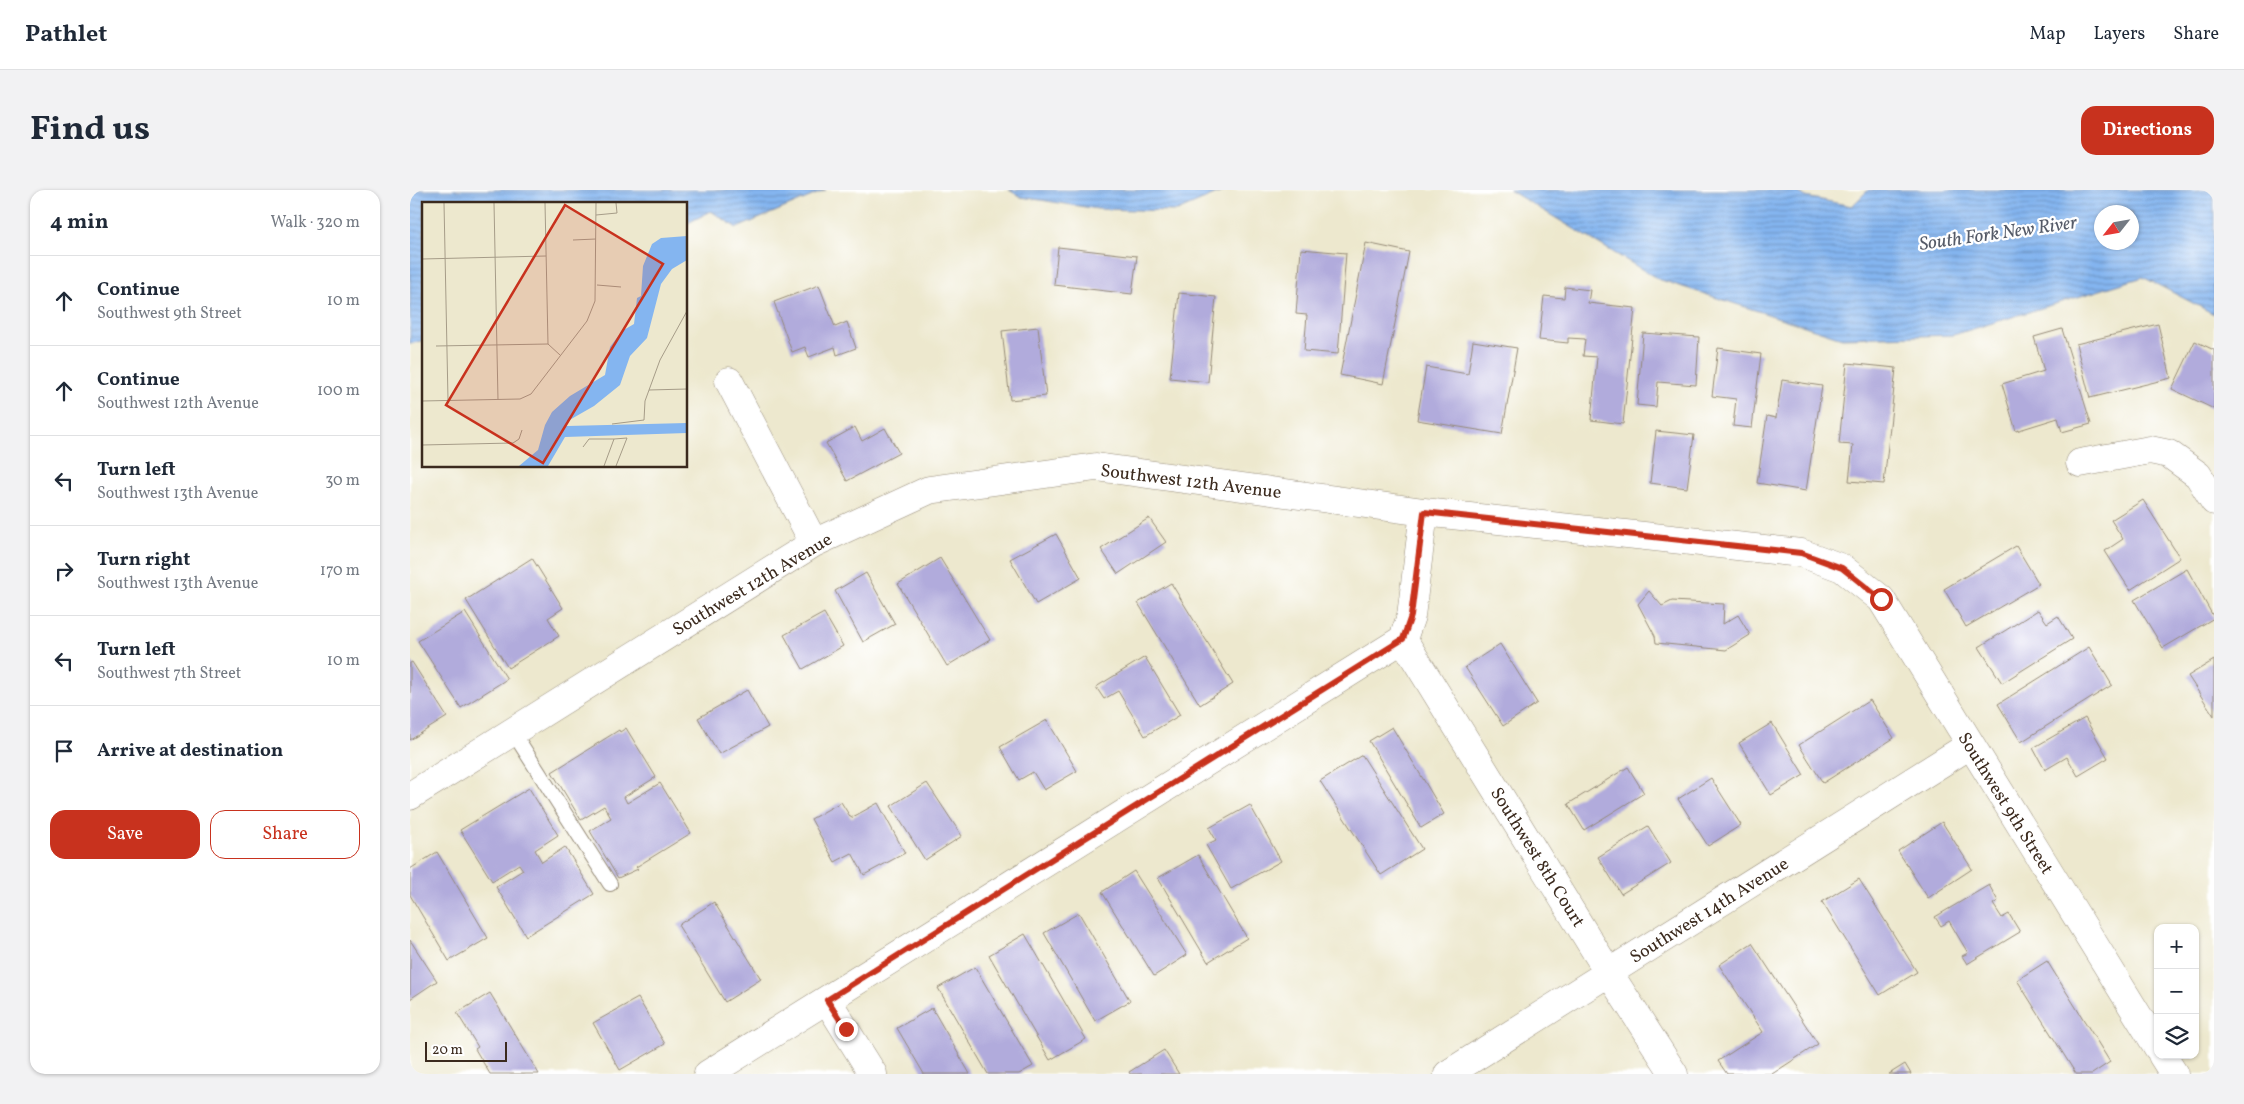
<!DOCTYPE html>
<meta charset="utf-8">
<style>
body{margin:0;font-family:Vollkorn,serif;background:#f2f2f3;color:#1f2937}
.controls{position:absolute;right:15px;bottom:15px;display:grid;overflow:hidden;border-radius:10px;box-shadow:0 1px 4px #0004}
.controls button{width:45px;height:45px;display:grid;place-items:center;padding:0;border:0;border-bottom:1px solid #e0e1e3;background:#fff;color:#1f2937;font:25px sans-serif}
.compass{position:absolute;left:1684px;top:15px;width:45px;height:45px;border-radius:50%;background:#fff;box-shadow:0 1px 4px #0004;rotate:239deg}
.scale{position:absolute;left:15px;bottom:12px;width:82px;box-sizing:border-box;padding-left:5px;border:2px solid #3b2a1e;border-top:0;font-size:14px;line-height:18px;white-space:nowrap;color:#3b2a1e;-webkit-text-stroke:4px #fff;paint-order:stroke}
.stop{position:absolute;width:15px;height:15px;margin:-11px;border:4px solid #c8321e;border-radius:50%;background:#fff}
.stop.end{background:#c8321e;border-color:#fff;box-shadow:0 1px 5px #0008}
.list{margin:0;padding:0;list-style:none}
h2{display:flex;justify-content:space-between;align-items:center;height:65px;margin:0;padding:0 20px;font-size:21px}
h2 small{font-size:16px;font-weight:400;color:#747a83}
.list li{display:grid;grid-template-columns:32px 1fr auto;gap:15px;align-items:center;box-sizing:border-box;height:90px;padding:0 20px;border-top:1px solid #e0e1e3}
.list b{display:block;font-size:19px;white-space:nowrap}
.list p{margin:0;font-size:16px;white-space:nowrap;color:#747a83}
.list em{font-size:16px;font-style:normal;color:#747a83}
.actions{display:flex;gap:10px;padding:15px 20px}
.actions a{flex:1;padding:11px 0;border:1px solid #c8321e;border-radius:15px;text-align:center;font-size:18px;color:#c8321e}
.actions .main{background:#c8321e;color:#fff}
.icon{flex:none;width:28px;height:28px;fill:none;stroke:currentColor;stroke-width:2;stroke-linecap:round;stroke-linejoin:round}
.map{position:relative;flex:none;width:1804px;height:884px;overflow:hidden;border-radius:15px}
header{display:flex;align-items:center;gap:30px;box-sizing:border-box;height:70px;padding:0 25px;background:#fff;border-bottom:1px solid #e0e1e3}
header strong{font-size:24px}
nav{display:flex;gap:28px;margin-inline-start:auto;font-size:18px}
.intro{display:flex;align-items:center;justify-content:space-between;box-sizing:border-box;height:120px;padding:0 30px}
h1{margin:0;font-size:35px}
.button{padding:12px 22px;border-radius:15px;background:#c8321e;color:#fff;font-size:18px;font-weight:700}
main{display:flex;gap:30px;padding:0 30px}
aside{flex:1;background:#fff;border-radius:15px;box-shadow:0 1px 4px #0004}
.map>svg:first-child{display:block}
</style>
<header>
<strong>Pathlet</strong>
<nav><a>Map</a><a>Layers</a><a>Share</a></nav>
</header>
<div class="intro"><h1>Find us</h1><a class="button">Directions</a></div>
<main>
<aside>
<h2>4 min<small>Walk · 320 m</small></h2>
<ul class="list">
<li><svg class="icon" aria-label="ahead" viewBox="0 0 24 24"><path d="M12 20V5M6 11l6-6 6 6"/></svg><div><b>Continue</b><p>Southwest 9th Street</p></div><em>10 m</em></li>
<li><svg class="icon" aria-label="ahead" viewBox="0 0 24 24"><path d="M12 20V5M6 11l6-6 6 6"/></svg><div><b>Continue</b><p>Southwest 12th Avenue</p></div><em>100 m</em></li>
<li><svg class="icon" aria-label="left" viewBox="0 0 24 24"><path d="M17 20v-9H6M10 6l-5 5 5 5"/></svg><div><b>Turn left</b><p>Southwest 13th Avenue</p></div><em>30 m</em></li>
<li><svg class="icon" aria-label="right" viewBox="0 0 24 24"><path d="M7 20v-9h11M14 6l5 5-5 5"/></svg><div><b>Turn right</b><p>Southwest 13th Avenue</p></div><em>170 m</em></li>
<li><svg class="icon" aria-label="left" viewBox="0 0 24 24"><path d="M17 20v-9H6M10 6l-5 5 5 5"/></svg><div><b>Turn left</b><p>Southwest 7th Street</p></div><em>10 m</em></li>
<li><svg class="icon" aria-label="arrive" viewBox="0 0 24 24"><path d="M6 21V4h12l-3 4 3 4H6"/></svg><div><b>Arrive at destination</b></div></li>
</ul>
<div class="actions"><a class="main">Save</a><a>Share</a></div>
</aside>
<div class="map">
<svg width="1804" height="884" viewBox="0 0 1804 884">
<defs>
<pattern id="water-rules" width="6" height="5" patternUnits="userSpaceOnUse" patternTransform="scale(1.25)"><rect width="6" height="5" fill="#84b5f0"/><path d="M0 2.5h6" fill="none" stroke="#6d93c2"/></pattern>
</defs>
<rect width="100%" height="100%" fill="#fff"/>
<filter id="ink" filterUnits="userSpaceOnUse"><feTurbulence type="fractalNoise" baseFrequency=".02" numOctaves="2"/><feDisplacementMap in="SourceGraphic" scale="10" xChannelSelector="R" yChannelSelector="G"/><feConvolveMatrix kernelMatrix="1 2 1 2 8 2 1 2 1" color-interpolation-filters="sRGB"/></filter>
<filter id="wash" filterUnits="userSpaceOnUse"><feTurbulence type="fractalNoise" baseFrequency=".0096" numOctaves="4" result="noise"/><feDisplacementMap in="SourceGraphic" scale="20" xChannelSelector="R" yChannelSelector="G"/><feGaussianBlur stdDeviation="1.12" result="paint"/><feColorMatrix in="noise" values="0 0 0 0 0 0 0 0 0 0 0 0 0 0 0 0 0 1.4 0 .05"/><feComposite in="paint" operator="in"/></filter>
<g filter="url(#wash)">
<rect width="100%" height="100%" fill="#ede8ce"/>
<!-- water -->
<path fill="url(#water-rules)" stroke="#607087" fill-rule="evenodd" d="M0 0H416L327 38 301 21 276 34V14H14V150L0 154Z
M599 0H816L767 21 688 19 611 7Z
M1099 0H1384L1396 7 1442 16 1458 0H1804V124L1733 87 1543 145 1432 148 1248 89ZM1722 22V52H1692V22Z"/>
<g id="blocks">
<!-- building -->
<path fill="#b1abdc" d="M956 53 999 62 973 194 930 185Z
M648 57 727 66 722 104 644 95Z
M891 59 936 63 928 164 894 161 897 125 886 124Z
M409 95 425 137 437 132 446 158 427 165 425 157 399 167 395 157 382 162 364 112Z
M1155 97 1180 100 1178 113 1225 118 1213 234 1181 230 1187 167 1173 166 1175 149 1158 148V153L1129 150 1134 106 1154 108Z
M769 103 806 107 798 192 760 188Z
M1748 134 1761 188 1680 208 1666 154Z
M628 137 636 206 600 210 592 141Z
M1652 139 1681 234 1652 242 1648 228 1606 241 1592 194 1634 181 1624 147Z
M1233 143 1289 147 1286 195 1248 192 1246 217 1227 215Z
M1063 151 1107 158 1092 244 1007 230 1016 177 1058 184Z
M1785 151 1804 160V219L1762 199Z
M1308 158 1351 164 1342 238 1323 236 1326 209 1302 206Z
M1437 173 1486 178 1474 294 1439 291 1443 255 1429 254Z
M1372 190 1412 196 1396 301 1347 293 1357 226 1366 228Z
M445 237 452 251 475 238 489 263 437 291 416 253Z
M1246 241 1284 245 1277 298 1240 293Z
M1733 310 1770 368 1720 400 1695 361 1713 349 1701 330Z
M739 328 756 352 708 384 691 359Z
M646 344 671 388 626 414 600 369Z
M1606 356 1629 394 1556 437 1534 399Z
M122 368 153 418 138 428 149 446 98 478 56 410Z
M530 368 580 450 537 476 488 394Z
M1777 379 1804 428 1753 458 1724 410Z
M456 383 485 434 453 452 425 401Z
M761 393 823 494 790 515 728 413Z
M1239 401 1252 416 1262 411 1314 414 1313 434 1328 425 1340 445 1316 460 1246 453 1245 446 1228 414Z
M1628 420 1637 433 1648 426 1662 449 1592 493 1569 457Z
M55 422 97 489 51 518 8 451Z
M414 423 433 456 393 479 374 445Z
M1090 454 1127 513 1093 536 1055 477Z
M1679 457 1702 495 1611 552 1588 514Z
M735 467 770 525 735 546 708 501 694 509 686 497Z
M1804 470V526L1778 486Z
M2 472 37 527 0 550V473Z
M337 500 358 537 309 564 288 528Z
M1460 510 1484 548 1413 593 1389 555Z
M1675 528 1698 568 1668 586 1657 567 1635 580 1623 558Z
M637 530 667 581 634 600 623 582 609 590 590 557Z
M1362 533 1394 585 1361 605 1329 553Z
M982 537 1034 624 1011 638 959 551Z
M216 538 246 587 214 607 217 613 250 593 281 643 226 677 228 679 208 688 180 641 201 628 194 616 171 630 142 582 209 540 210 542Z
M952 565 1012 659 971 685 910 591Z
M1218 577 1234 603 1174 640 1158 614Z
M1301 588 1331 635 1298 656 1268 609Z
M517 593 552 646 515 670 481 616Z
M119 598 148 645 125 660 132 672 155 657 184 704 116 746 86 697 113 680 109 674 82 691 50 640Z
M431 612 441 628 468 613 495 663 454 685 442 663 425 672 401 629Z
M840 615 871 671 821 699 796 655 806 650 799 638Z
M1532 632 1562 679 1518 708 1488 661Z
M1238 636 1261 673 1211 704 1188 667Z
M27 662 78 748 39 771 0 705V679Z
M788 665 837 748 798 772 748 688Z
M724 681 777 765 744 786 692 702Z
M1449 689 1507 782 1470 805 1412 712Z
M1579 695 1588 711 1583 714 1592 728 1599 724 1610 742 1557 774 1552 766 1558 763 1539 731 1531 736 1525 727Z
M304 712 351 789 315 812 268 735Z
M669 723 720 811 685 831 634 743Z
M615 744 676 849 640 870 579 765Z
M0 750 27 791 0 809Z
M1342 753 1408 854 1362 884H1317L1308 871 1353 842 1309 775Z
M1637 771 1700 872 1682 884H1666L1607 790Z
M565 777 623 876 609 884H578L528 798Z
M80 803 129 884H80L65 859 68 857 47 823Z
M228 808 255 854 210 880 183 833Z
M522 818 560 884H514L487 838Z
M754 860 769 884H720L719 882Z
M1495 874 1501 884H1479Z"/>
</g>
</g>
<g filter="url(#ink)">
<use href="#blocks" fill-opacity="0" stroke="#948976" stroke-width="1"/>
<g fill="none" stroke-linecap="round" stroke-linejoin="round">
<defs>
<path id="lane" d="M103 542 200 694"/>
<path id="street" d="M319 191 404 353
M1670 273 1740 260 1759 264 1788 285 1804 311
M993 449 1199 783 1264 884
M0 606 404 353 519 300 686 277 1014 322 1391 363 1432 378 1471 409 1748 858
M417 810 463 884
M1752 865 1764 884
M298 884 993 449 1001 426 1014 322
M1038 884 1560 555"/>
</defs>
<!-- lane casing -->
<use href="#lane" stroke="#948976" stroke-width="16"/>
<!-- street casing -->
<use href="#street" stroke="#948976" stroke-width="29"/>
<!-- lane -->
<use href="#lane" stroke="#fff" stroke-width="14"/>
<!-- street -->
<use href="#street" stroke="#fff" stroke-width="28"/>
</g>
</g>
<g fill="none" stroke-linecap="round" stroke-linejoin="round" filter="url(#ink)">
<!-- route -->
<path stroke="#c8321e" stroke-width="6" d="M436 839 417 810 993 449 1001 426 1014 322 1391 363 1432 378 1471 409"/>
</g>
<g text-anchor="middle" stroke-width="4.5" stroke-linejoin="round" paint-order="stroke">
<!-- street labels -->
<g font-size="18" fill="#3b2a1e" stroke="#fff">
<text transform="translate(781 291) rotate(7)" y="6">Southwest 12th Avenue</text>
<text transform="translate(342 394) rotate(-31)" y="6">Southwest 12th Avenue</text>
<text transform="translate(1596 613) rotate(58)" y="6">Southwest 9th Street</text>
<text transform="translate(1128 667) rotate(58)" y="6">Southwest 8th Court</text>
<text transform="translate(1299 720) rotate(-32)" y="6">Southwest 14th Avenue</text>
</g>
<!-- water labels -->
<g font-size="19" font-style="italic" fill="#555b68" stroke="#fff">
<text transform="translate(1588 42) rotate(-8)" y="7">South Fork New River</text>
</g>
</g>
<!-- overview -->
<g transform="translate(12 12)">
<rect width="265" height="265" fill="#ede8ce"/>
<path d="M265 34V58L250 67 239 82 225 136 208 154 198 183 172 204 144 220 145 224 265 221V231L143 235 126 264H97L116 248 123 223 130 210 148 194 183 173 188 145 200 129 212 122 215 96 219 94 221 64 230 42 239 36Z" fill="#84b5f0"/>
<path fill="none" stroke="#a69c88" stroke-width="1" d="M22 1 26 198M72 1 76 198M123 1 126 142 138 153M174 13 195 11 194 1M151 38 174 37M0 57 124 54M175 83 199 85M14 144 126 142M227 188 265 187M0 199 98 197 109 192 165 119 173 99 174 1M190 222 222 218 223 199 238 158 265 109M0 243 91 241 97 237 100 228M161 245 167 237H192M182 264 192 237 205 236 194 264"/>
<path fill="#c8321e" fill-opacity="0.15" stroke="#c8321e" stroke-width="2.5" d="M143 3 241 62 121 261 24 203Z"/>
<rect width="265" height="265" fill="none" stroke="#3b2a1e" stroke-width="2.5"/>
</g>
</svg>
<div class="controls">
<button>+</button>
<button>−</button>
<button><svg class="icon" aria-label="layers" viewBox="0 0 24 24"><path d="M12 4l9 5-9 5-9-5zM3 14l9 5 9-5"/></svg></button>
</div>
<svg class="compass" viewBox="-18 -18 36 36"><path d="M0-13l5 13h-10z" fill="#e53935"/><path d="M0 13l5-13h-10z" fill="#747a83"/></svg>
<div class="scale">20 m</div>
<div class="stop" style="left:1471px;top:409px"></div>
<div class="stop end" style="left:436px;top:839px"></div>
</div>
</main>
